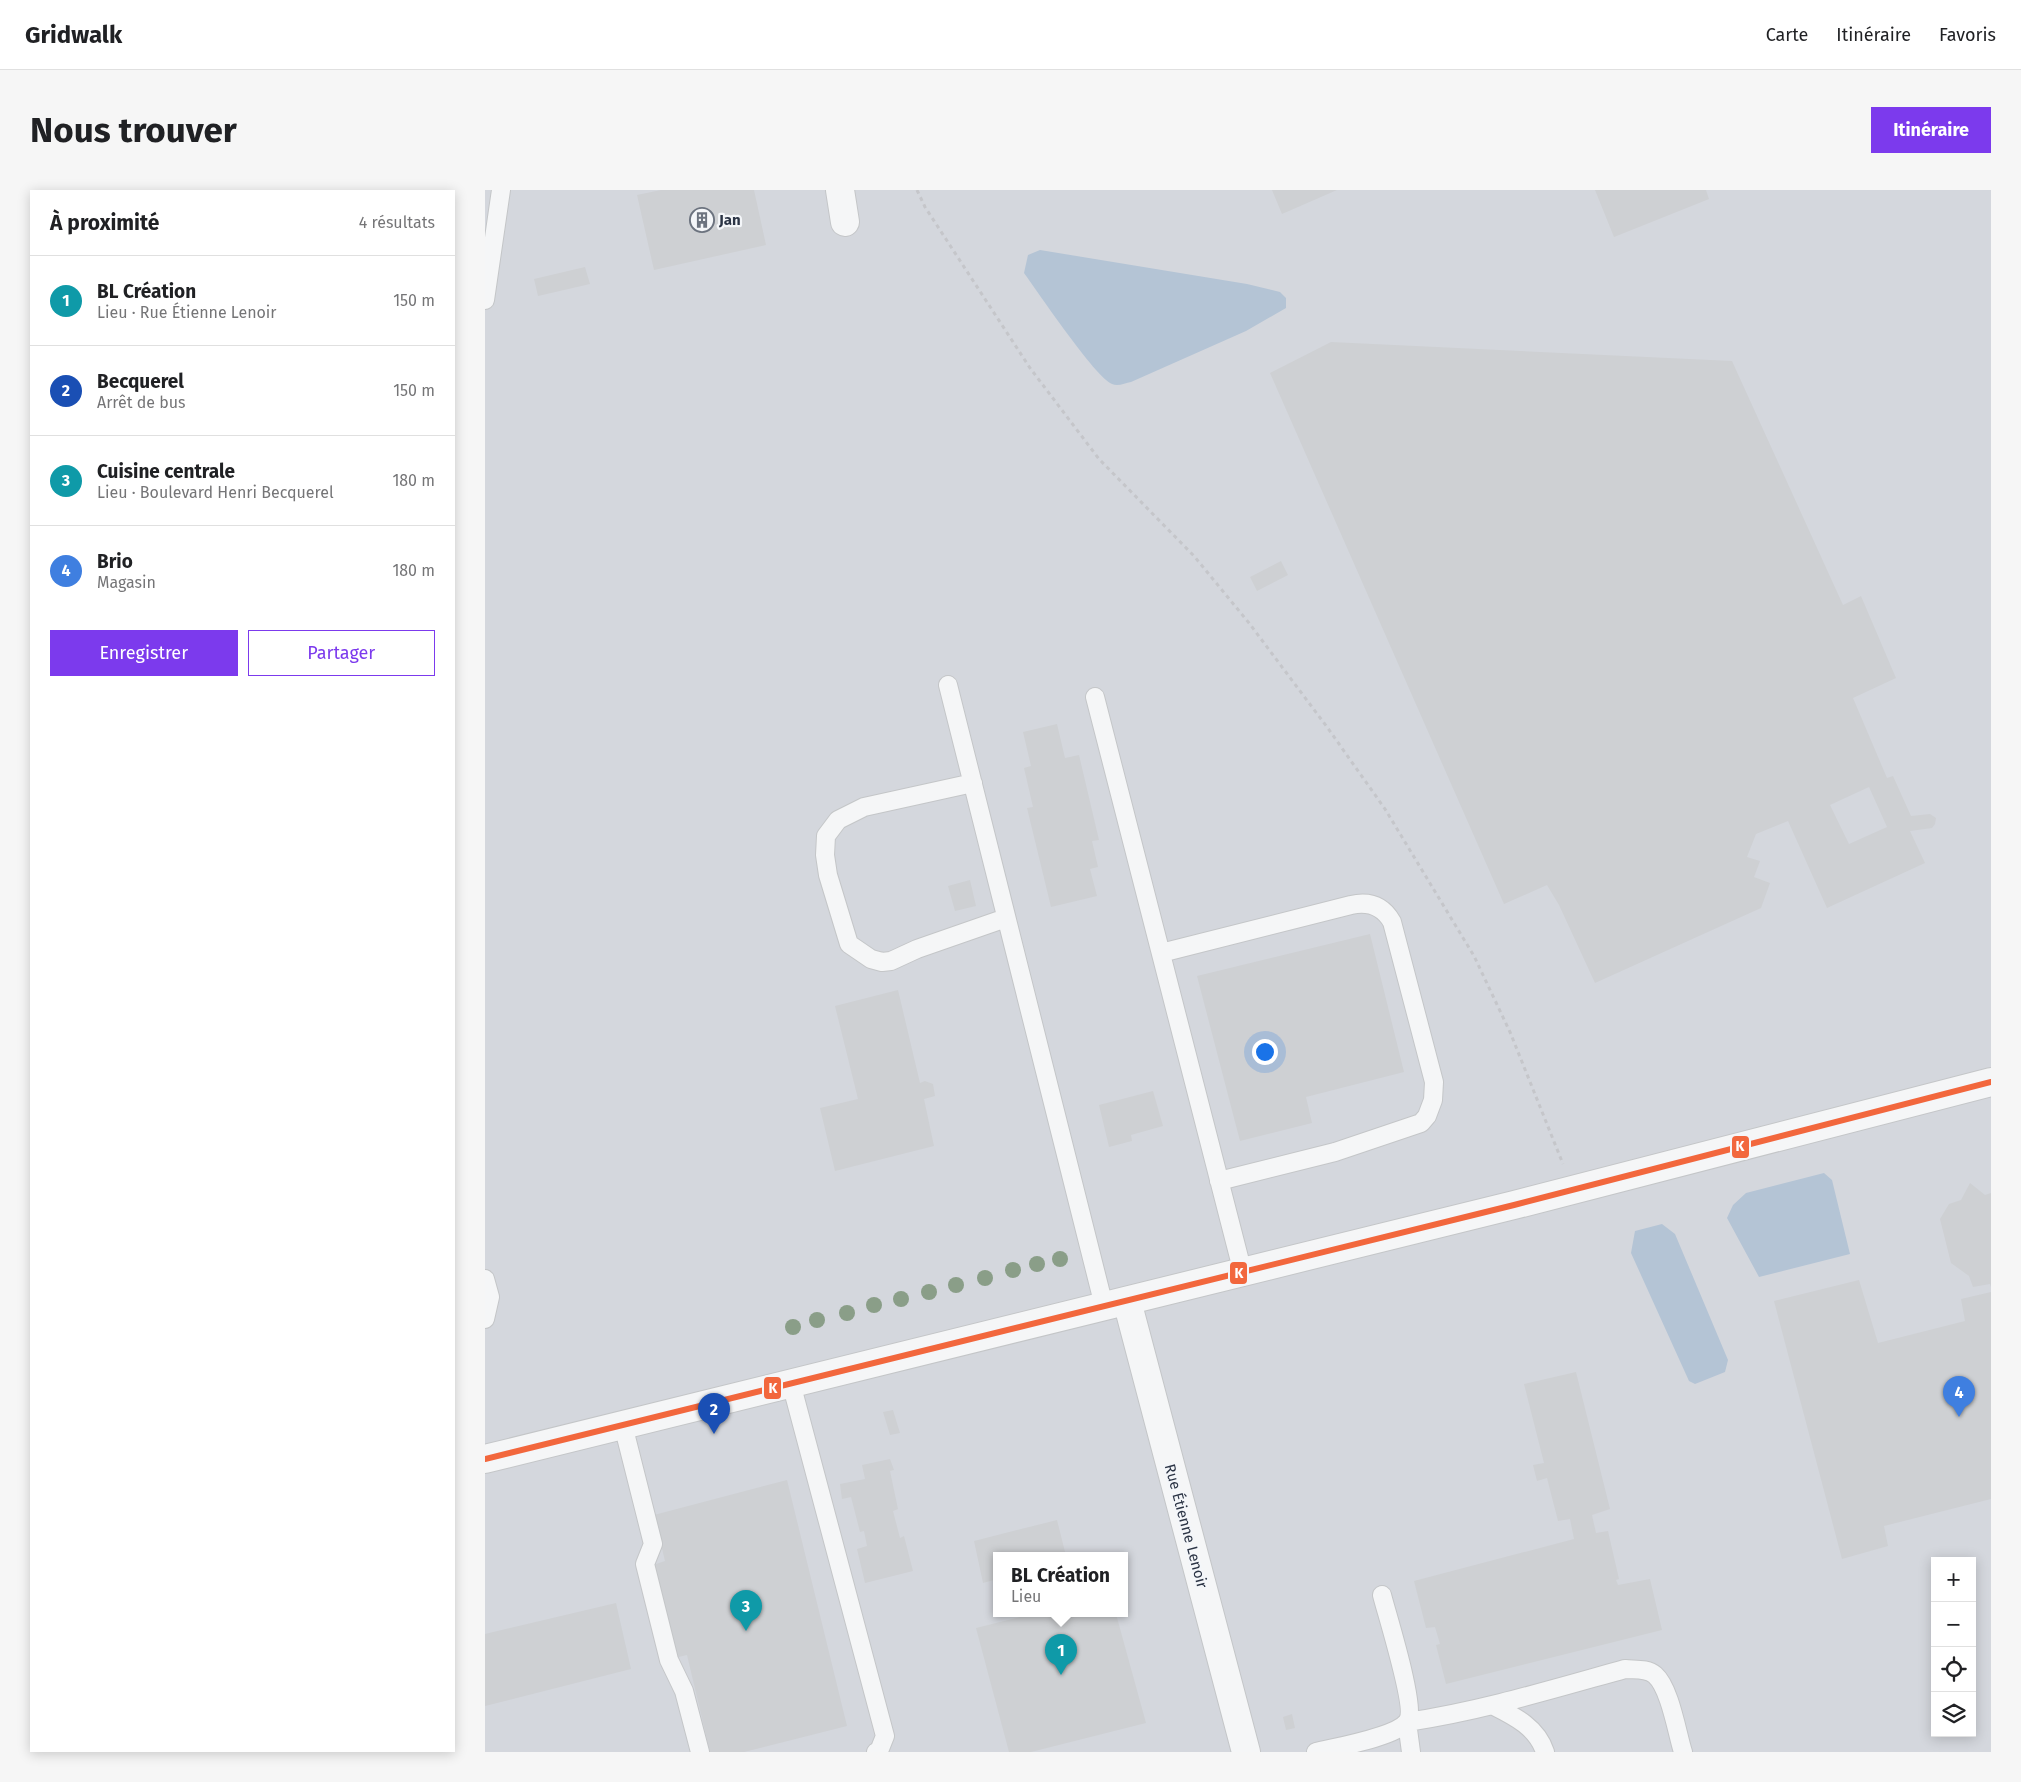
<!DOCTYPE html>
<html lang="fr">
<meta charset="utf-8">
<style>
body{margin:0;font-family:"Fira Sans",sans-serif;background:#f6f6f6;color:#202124}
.controls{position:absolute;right:15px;bottom:15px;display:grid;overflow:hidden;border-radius:0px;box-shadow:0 2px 12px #0003}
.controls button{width:45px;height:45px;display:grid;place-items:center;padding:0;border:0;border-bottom:1px solid #e0e0e0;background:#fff;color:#202124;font:25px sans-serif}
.you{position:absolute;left:779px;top:861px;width:18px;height:18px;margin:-12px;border:4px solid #fff;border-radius:50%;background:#1a73e8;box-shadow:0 0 0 8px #1a73e833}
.badge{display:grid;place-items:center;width:32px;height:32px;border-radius:50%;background:#7c3aed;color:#fff;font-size:16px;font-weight:700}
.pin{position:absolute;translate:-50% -41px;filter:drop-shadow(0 1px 2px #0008)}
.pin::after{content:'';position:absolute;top:26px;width:18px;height:15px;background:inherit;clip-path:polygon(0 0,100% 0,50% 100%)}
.popup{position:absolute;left:508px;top:1362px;width:135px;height:65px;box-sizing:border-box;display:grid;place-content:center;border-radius:0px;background:#fff;filter:drop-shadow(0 1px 4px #0005);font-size:16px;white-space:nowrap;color:#757577}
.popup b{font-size:19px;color:#202124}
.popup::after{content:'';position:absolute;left:50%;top:100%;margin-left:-10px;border:10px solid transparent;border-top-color:#fff}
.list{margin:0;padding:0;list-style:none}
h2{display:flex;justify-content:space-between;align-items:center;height:65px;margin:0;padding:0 20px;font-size:21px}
h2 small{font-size:16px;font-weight:400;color:#757577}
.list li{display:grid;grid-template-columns:32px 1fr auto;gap:15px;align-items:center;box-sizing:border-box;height:90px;padding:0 20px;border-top:1px solid #e0e0e0}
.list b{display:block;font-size:19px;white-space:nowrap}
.list p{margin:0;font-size:16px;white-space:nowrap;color:#757577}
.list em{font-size:16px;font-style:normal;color:#757577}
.actions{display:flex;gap:10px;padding:15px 20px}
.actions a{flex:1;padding:11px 0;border:1px solid #7c3aed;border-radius:0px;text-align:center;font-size:18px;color:#7c3aed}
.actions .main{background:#7c3aed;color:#fff}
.icon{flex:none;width:28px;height:28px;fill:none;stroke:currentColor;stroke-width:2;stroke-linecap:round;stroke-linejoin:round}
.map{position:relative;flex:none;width:1506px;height:1562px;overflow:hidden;border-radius:0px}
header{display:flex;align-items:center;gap:30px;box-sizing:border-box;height:70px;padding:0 25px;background:#fff;border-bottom:1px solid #e0e0e0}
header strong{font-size:24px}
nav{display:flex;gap:28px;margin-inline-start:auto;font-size:18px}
.intro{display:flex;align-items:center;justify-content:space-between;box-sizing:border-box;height:120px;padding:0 30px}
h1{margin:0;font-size:35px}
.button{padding:12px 22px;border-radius:0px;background:#7c3aed;color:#fff;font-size:18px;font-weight:700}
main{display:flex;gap:30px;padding:0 30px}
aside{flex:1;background:#fff;border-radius:0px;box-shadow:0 2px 12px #0003}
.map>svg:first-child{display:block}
</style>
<header>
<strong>Gridwalk</strong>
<nav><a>Carte</a><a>Itinéraire</a><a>Favoris</a></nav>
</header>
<div class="intro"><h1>Nous trouver</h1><a class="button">Itinéraire</a></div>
<main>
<aside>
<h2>À proximité<small>4 résultats</small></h2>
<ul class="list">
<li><span class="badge" style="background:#0f9aa8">1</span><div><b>BL Création</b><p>Lieu · Rue Étienne Lenoir</p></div><em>150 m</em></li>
<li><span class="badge" style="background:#1a4fb4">2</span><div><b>Becquerel</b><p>Arrêt de bus</p></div><em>150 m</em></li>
<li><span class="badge" style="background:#0f9aa8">3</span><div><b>Cuisine centrale</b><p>Lieu · Boulevard Henri Becquerel</p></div><em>180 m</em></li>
<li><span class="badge" style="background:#3f7fe0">4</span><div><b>Brio</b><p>Magasin</p></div><em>180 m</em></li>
</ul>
<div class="actions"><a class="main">Enregistrer</a><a>Partager</a></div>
</aside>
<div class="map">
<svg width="1506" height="1562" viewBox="0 0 1506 1562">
<rect width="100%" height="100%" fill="#e6e8ea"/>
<!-- built -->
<path fill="#d4d7dd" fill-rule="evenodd" d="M0 0H1506V1562H0ZM512 1366H640V1424H512ZM1450 1371H1487V1543H1450Z"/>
<!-- water -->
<path fill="#b4c4d5" d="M555 60 762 94 795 102 801 108V118L761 141 646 192C640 193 633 197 627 194 610 187 553 102 539 83L543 65Z
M1339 983 1347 990 1365 1064 1274 1087 1242 1028 1248 1015 1261 1003Z
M1177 1034 1190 1044 1243 1170 1240 1182 1210 1194 1204 1191 1146 1063 1150 1041Z"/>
<!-- building -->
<path fill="#ced0d3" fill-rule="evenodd" d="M176 0H269L281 55 169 80 152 5Z
M787 0H852L797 24Z
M1110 0H1221L1224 9 1129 47Z
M100 77 105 94 53 106 49 89Z
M846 152 1247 171 1358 415 1376 406 1411 488 1368 508 1402 588 1408 586 1426 626 1445 624 1451 628 1450 634 1447 638 1425 641 1440 673 1342 718 1303 631 1271 644 1262 667 1275 671 1269 687 1285 693 1276 718 1110 793 1074 715 1062 695 1019 714 785 183ZM1384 597 1402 637 1364 654 1345 615Z
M796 371 803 385 772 401 765 387Z
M572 534 580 568 594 565 614 650 607 651 613 677 605 679 612 706 566 717 542 618 548 617 539 578 546 576 538 542Z
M485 690 491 716 470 721 463 696Z
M885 744 919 882 821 907 827 933 755 951 712 786Z
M413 800 435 893 440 891 448 894 450 906 439 909 449 956 350 981 335 918 373 909 350 816Z
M668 901 678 936 646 945 647 951 624 957 614 915Z
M1485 993 1500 1005 1506 1003V1097L1505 1094 1488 1097 1484 1086 1466 1073 1455 1029 1464 1014 1476 1010Z
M1374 1090 1393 1153 1480 1131 1476 1109 1506 1102V1309L1399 1336 1403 1356 1357 1369 1289 1111Z
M1091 1182 1125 1319 1107 1325 1111 1343 1123 1341 1134 1389 1131 1390 1133 1395 1165 1389 1177 1440 961 1494 951 1455 955 1454 950 1437 941 1438 929 1391 1089 1349 1085 1329 1073 1331 1062 1288 1052 1291 1048 1275 1059 1273 1039 1194Z
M408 1220 415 1243 405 1245 398 1222Z
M405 1269 409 1280 405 1281 413 1319 408 1321 415 1348 419 1346 428 1381 380 1393 372 1359 382 1356 379 1341 375 1342 366 1307 357 1309 355 1294 380 1289 377 1275Z
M302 1290 362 1536 259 1562H225L202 1465 189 1468 168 1375 180 1371 169 1325Z
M572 1330 581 1366H512V1389L498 1393 489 1351Z
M131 1413 146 1479 0 1516V1444Z
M547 1424H631L661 1533 546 1562H524L491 1438Z
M807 1524 810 1538 801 1540 798 1527Z"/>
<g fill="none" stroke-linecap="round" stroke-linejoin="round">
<defs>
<path id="service" d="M0 110 16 0
M463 495 619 1116
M610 507 758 1083
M488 593 379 617 353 630 341 646 340 665 343 685 364 754 386 769 397 772 406 771 432 759 521 728
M676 763 866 715C884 711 898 716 907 732L949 892 948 910 942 926 936 933 850 962 734 991
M0 1089 5 1107 0 1129
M306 1193 400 1546 394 1561 391 1562
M138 1235 168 1354 160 1374 184 1470 199 1501 215 1562
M1007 1515C1029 1526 1052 1537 1060 1562
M831 1562C852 1557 910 1547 922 1532 932 1519 902 1425 897 1405
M926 1562 922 1532C996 1521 1068 1499 1140 1479 1150 1480 1162 1478 1170 1485 1185 1498 1192 1543 1198 1562"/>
<path id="minor" d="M355 0 360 32
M642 1111 761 1562
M0 1269 1029 1015 1506 892"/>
</defs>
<!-- service casing -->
<use href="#service" stroke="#c4c6c8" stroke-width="20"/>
<!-- minor casing -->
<use href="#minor" stroke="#c4c6c8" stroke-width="30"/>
<!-- path -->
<path stroke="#c5c6ca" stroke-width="3" stroke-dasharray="4 4" stroke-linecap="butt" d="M432 0 440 17 545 178 614 269 709 366 764 433 842 537 900 619 989 766 1025 842 1078 974"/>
<!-- service -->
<use href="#service" stroke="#f5f6f7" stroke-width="18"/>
<!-- minor -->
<use href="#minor" stroke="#f5f6f7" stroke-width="28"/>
<defs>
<path id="bus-1" d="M0 1269 1029 1015 1506 892"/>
</defs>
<!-- bus-1 casing -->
<use href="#bus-1" stroke="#f4f6f9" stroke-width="10"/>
<!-- bus-1 -->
<use href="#bus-1" stroke="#f2673d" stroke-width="6"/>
</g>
<!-- trees -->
<g fill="#8a9e88">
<circle cx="575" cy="1069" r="8"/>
<circle cx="552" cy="1074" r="8"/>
<circle cx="528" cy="1080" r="8"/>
<circle cx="500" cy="1088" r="8"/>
<circle cx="471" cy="1095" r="8"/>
<circle cx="444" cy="1102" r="8"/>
<circle cx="416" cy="1109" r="8"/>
<circle cx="389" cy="1115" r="8"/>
<circle cx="362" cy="1123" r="8"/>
<circle cx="332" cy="1130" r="8"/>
<circle cx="308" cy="1137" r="8"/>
</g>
<!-- icons -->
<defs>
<symbol id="building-ring" viewBox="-11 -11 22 22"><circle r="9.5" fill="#f4f6f9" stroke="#6c737f" stroke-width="1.5"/><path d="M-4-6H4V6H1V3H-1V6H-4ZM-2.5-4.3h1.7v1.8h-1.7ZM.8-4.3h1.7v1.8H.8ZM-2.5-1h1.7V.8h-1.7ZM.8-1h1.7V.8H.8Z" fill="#6c737f"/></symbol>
</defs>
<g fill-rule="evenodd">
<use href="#building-ring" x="203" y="16" width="28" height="28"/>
</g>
<g text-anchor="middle" stroke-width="4.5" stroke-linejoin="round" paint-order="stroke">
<!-- poi labels -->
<g font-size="15" font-weight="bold" fill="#2b3445" stroke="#f4f6f9" text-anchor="start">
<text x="234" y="35">Jan</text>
</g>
<!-- street labels -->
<g font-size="15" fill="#2b3445" stroke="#f4f6f9">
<text transform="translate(701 1336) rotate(75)" y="5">Rue Étienne Lenoir</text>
</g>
</g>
<g stroke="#f4f6f9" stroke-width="2">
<rect x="1246" y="945" width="19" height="24" rx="5" fill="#f2673d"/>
<rect x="744" y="1071" width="19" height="24" rx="5" fill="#f2673d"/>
<rect x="278" y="1186" width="19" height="24" rx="5" fill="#f2673d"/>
</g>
<g font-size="14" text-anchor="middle" font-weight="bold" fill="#fff">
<text x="1255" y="961">K</text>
<text x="754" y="1088">K</text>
<text x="288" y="1203">K</text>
</g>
</svg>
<div class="controls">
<button>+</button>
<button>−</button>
<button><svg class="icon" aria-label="locate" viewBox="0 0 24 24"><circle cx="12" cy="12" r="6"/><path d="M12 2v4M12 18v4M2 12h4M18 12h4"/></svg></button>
<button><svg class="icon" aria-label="layers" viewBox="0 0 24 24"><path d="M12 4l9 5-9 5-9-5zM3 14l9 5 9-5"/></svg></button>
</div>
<div class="you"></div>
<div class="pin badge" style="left:576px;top:1485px;background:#0f9aa8">1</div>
<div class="popup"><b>BL Création</b>Lieu</div>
<div class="pin badge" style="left:229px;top:1244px;background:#1a4fb4">2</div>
<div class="pin badge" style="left:261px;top:1441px;background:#0f9aa8">3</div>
<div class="pin badge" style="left:1474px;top:1227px;background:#3f7fe0">4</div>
</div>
</main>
